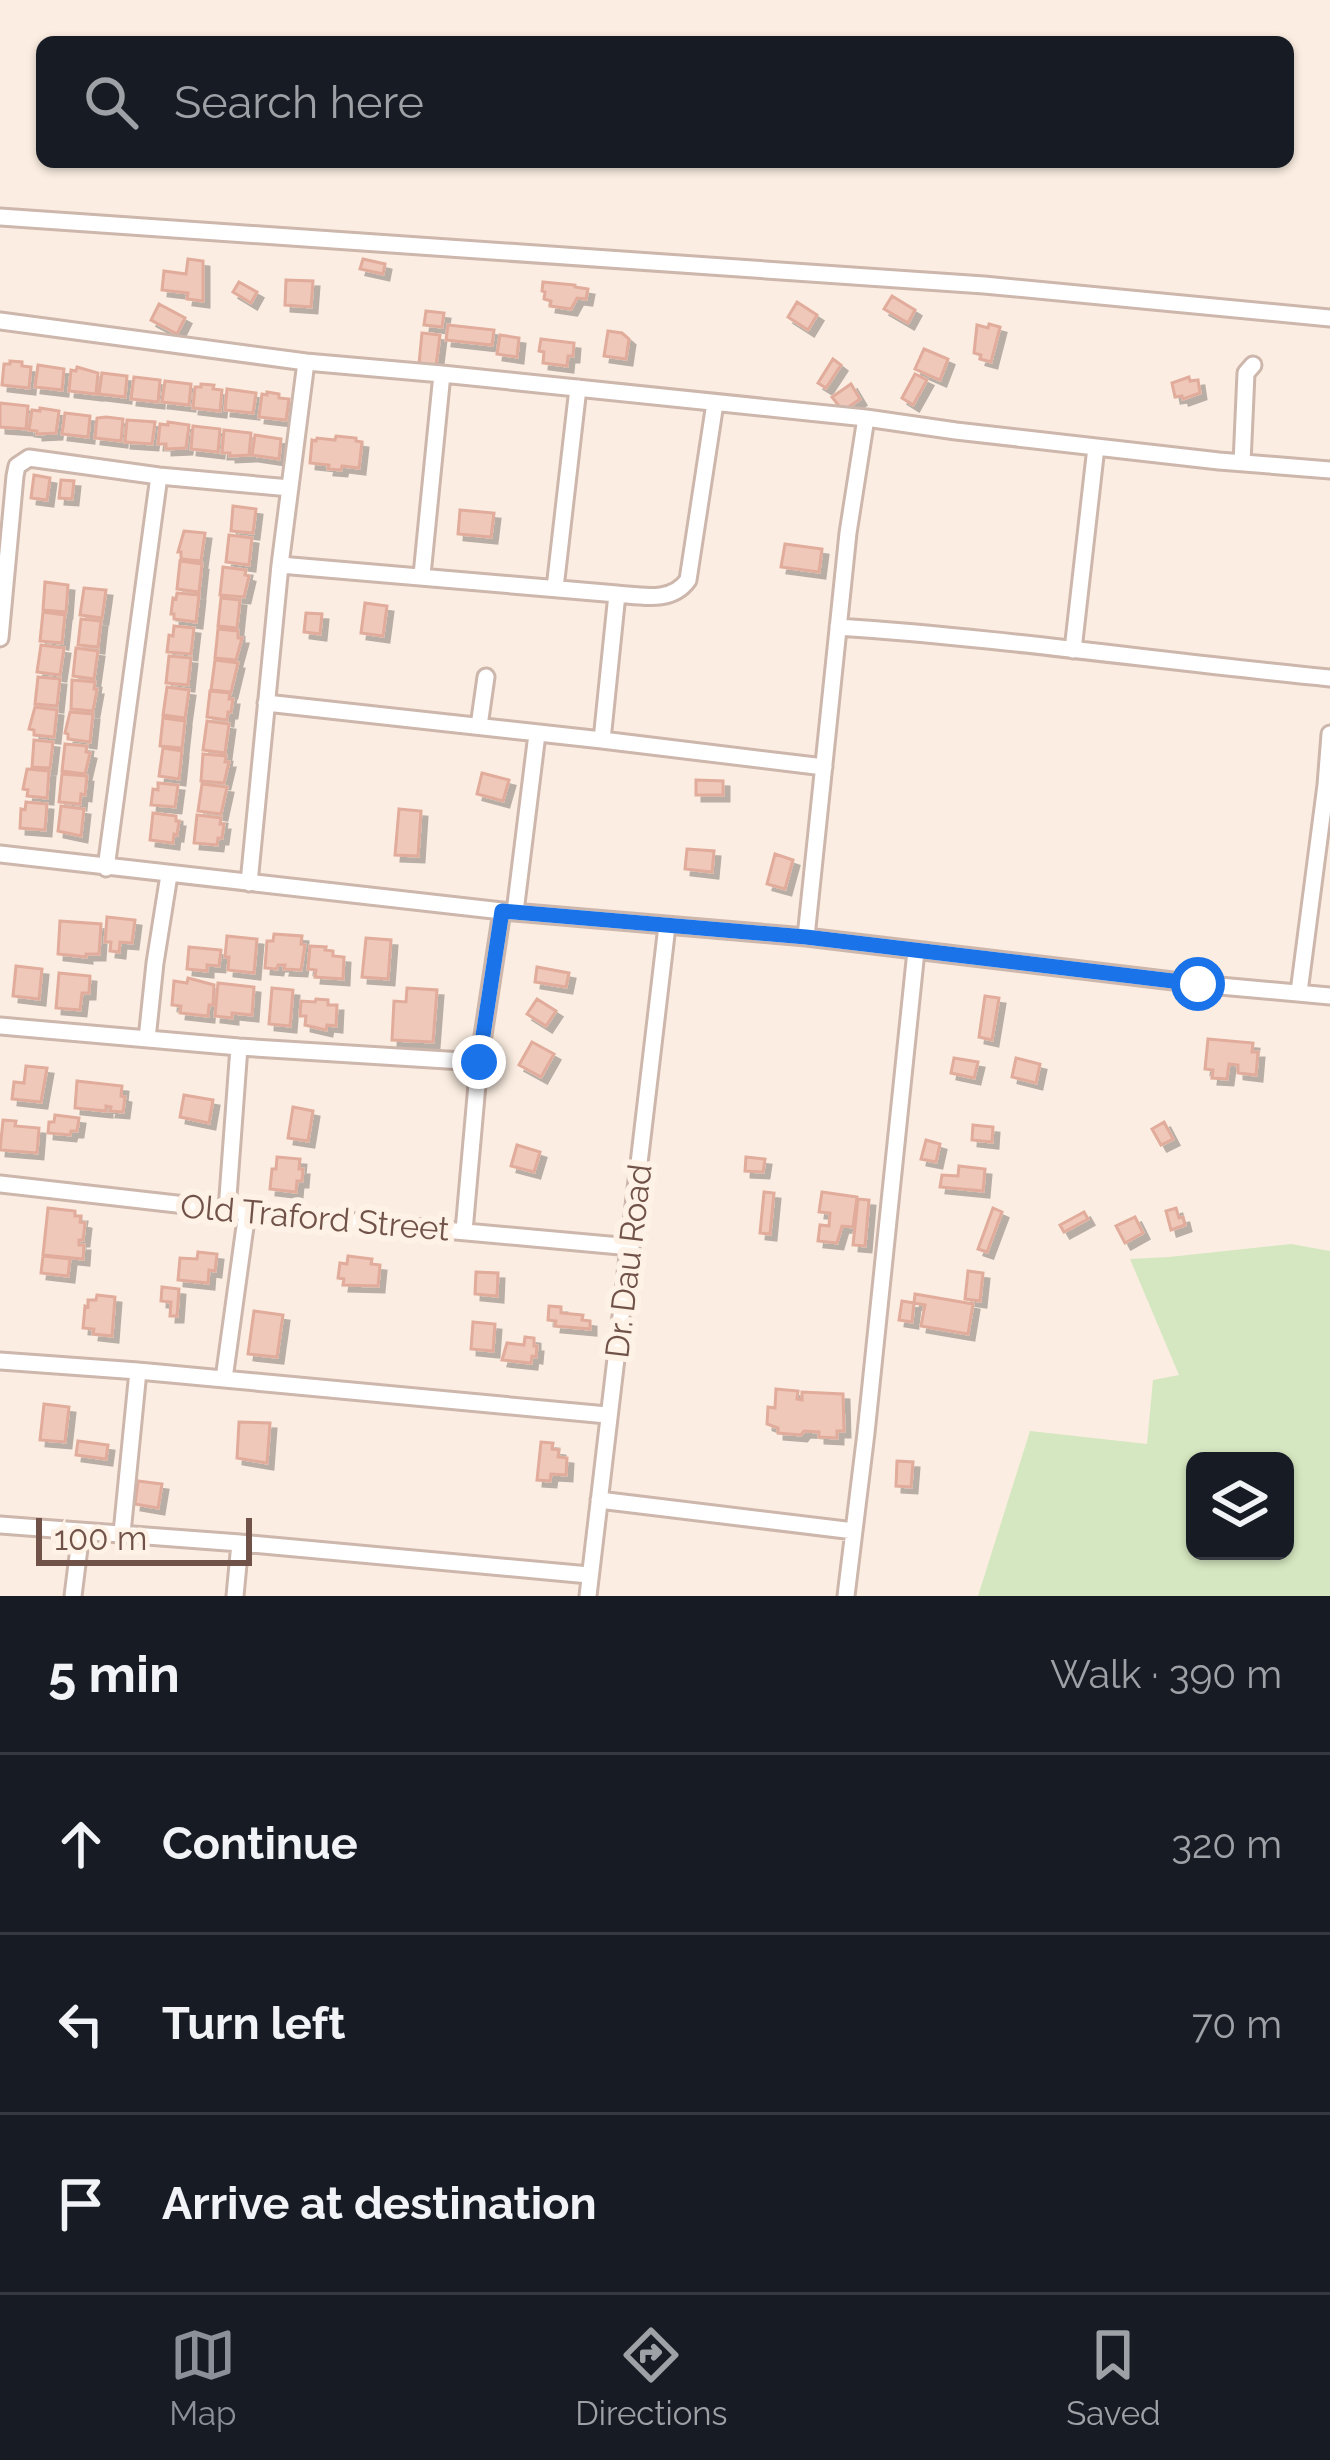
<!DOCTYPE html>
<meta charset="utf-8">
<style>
body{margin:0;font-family:Raleway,sans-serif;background:#242831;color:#f1f3f6}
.controls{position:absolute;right:36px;bottom:36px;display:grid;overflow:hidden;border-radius:18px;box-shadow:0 3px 9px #0004}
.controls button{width:108px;height:108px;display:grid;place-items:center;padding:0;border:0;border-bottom:3px solid #363941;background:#171b24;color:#f1f3f6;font:60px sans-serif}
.scale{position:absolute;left:36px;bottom:30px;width:216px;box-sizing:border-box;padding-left:12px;border:6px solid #715249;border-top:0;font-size:33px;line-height:42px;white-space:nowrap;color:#715249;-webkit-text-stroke:9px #fef2e6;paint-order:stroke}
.stop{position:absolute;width:36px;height:36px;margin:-27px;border:9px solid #1a73e8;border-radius:50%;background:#fff}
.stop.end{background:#1a73e8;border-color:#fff;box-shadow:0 3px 12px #0008}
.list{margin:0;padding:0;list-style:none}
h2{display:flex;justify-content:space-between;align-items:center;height:156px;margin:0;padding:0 48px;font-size:51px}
h2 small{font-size:39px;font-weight:400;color:#9ea1a6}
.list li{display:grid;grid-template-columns:78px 1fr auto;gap:36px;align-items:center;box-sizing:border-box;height:180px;padding:0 48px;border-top:3px solid #363941}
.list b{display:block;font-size:45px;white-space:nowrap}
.list em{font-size:39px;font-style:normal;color:#9ea1a6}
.icon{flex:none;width:66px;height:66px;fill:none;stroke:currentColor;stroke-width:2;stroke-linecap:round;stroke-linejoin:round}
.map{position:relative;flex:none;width:1330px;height:1596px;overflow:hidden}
.search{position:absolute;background:#171b24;box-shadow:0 3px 9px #0004;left:36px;right:36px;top:36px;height:132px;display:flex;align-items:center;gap:30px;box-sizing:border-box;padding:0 42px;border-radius:18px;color:#9ea1a6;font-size:45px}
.sheet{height:696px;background:#171b24}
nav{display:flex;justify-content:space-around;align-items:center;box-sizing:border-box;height:168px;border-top:3px solid #363941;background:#171b24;font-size:33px;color:#9ea1a6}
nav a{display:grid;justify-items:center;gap:6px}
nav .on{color:#8c9099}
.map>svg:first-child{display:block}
</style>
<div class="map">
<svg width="1330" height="1596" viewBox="0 0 1330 1596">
<defs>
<filter id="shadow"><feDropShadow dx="6" dy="6" stdDeviation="0" flood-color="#0004"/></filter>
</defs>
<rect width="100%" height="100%" fill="#fbede1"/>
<!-- green -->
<path fill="#d5e7c0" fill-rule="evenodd" d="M1291 1244 1330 1251V1596H978L1030 1431 1147 1444 1153 1380 1179 1375 1130 1259 1169 1257ZM1195 1461H1285V1551H1195Z"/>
<!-- building -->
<path fill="#efc8ba" stroke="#e1ac9b" stroke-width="3" filter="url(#shadow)" d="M188 259 203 261V301L187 299 188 293 162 290 164 271 186 274Z
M363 259 385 264 383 274 360 269Z
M286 280 313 281 311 307 285 305Z
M239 282 257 292 251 303 233 292Z
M543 282 575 285V287L588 289 586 299 577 298 571 309 550 306 551 301 544 299 545 292 542 291Z
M892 296 915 310 908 323 884 309Z
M797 302 817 315 808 330 788 317Z
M159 304 185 318 177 334 151 320Z
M426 311 444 313 442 327 424 325Z
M989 324 1000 327 991 362 980 359 981 355 974 353 977 325 988 328Z
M448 325 494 330 492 345 446 340Z
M608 331 622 333 629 339 626 359 604 356Z
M422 333 440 335 436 366 419 364Z
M500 335 519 338 517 357 497 354Z
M541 339 574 343 573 356H568L567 366 543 363 544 352 539 351Z
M924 349 948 359 940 380 915 369Z
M833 359 841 365 826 388 818 383Z
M10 361 22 362V366L31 367 29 388 2 385 4 364H10Z
M38 365 64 369 62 390 35 387Z
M77 367 98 373 96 394 69 391 71 370 76 371Z
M102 373 127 376 125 397 99 394Z
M915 374 927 380 913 405 902 398Z
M134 377 160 380 158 402 131 399Z
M1189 377 1190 381 1198 380 1200 393 1183 399 1182 396 1175 397 1172 383Z
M165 381 191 384 189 405 162 402Z
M201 384 214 385 213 389 222 390 220 411 193 408 195 387H201Z
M851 384 860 399 843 411 832 397Z
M227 389 256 393 253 413 225 410Z
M267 392 279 394V398L289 399 286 420 259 417 262 394 267 395Z
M0 403 28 406 26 429 0 427Z
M40 408 59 411 56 433 37 434V431L29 430 32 410 40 411Z
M65 413 90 416 88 437 62 434Z
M106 417 123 419 121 441 95 438 97 418Z
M127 420 155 422 152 444 125 442Z
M168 422 189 425 186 448 166 449V444H158L160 424 168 425Z
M193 426 220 429 218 452 191 449Z
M224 430 251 433 249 455 230 456V453H222Z
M255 435 281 439 279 459 252 455Z
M336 436 356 438V441L362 442 359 468 342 466 341 470 328 469 329 465 310 463 312 440 316 441 317 438 335 440Z
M34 475 50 478 47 500 31 498Z
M61 480 74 481 72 499 59 498Z
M233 506 256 509 253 533 231 531Z
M460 510 494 513 491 537 458 534Z
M184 531 205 533 201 561 181 559V552H178Z
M229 535 252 538 249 565 226 562Z
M785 544 822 549 819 572 781 567Z
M180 561 202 564 199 592 177 589Z
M223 567 246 570 245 575 249 576 244 597 220 595Z
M45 582 68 585 66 612 43 610Z
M84 588 106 590 102 618 80 615Z
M177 593 199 595 196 622 174 619V614H171L173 598 176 599Z
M221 598 240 600 237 628 218 626Z
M365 603 387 606 383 636 361 633Z
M43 612 65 615 62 643 40 641Z
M306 613 322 614 320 634 304 632Z
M81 619 101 621 98 647 78 645Z
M174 626 194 628 191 654 167 652 169 635 173 636Z
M218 629 238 631V638H242L236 660 215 658Z
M41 645 64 648 60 675 37 672Z
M76 648 98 651 94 679 73 676Z
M169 656 191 658 188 685 166 683Z
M215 660 238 663 231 692 211 690Z
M38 677 60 679 57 706 35 704Z
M72 680 95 682 94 689H97L93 711 71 709Z
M167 687 189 690 185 718 163 715Z
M210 691 230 693 229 699H233L231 712H228L227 720 207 717Z
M35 707 57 710 54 737 34 735V730L29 729Z
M70 712 93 714 90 742 68 739V734L65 733Z
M163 718 185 721 182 748 160 746Z
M207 721 229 724 225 753 203 750Z
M34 740 53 742 50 768 32 767Z
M65 744 87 746 86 752 90 753 85 774 62 771Z
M163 748 182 751 179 779 159 776Z
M203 754 226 756 225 762H229L224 783 201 781Z
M27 769 49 771 47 798 27 796 28 790 23 789Z
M482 773 509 780 503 801 477 794Z
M62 774 87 776 85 795 81 794 80 804 59 802Z
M696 780 723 781V795H696Z
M158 783 178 785 175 807 151 805 153 789 158 790Z
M202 784 227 787 221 814 198 811Z
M26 802 47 804 45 830 20 828 21 809 25 810Z
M61 806 84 809 81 836 58 831Z
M399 809 421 811 418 856 395 855Z
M153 813 176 816V821H179L177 835 174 834 173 843 150 840Z
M197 815 221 818 220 824H224L222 838H218L217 845 194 843Z
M687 849 714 851 712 872 685 869Z
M775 854 793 860 785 889 767 884Z
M107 917 135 920 132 943 120 942 119 952 110 951 111 942H105Z
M60 921 101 924 99 954H86V957L58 954Z
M274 934 302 936 301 944 305 945 301 970 284 969 285 965H278L277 969 265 968 267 941H273Z
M227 936 257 939 254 973 228 970 229 957H225Z
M366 938 391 940 388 979 362 977Z
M310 946 326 947 325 950 333 951V956L344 957 343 979 315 977 316 970 308 969Z
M189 947 221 950 219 966 207 965V971L187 969Z
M16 966 42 969 39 999 13 996Z
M537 967 569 973 566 987 535 982Z
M59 973 90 976 89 993H82L80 1010 56 1008Z
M188 978 214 985 213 1005H209L208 1016 180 1013 181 1006 172 1005 174 981 187 983Z
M218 983 254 987 252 1015 232 1013V1018L215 1016Z
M272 988 293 990 290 1026 269 1024Z
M407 988 437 990 433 1042 392 1040 394 1001 406 1002Z
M985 996 999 998 992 1040 979 1037Z
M316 999 328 1000V1005H337L336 1026 327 1025 326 1030 305 1025 306 1016H300L301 1001 315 1002Z
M537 999 556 1011 546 1026 527 1014Z
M1208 1039 1253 1043 1252 1052H1258L1256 1075 1238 1073V1065L1229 1064 1227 1079 1212 1078 1213 1070 1205 1069Z
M532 1042 554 1054 541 1077 519 1065Z
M954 1058 978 1062 974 1078 951 1073Z
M1016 1058 1040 1064 1036 1083 1012 1077Z
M26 1066 47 1068 41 1102 12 1099 14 1082 24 1083Z
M77 1081 122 1086 121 1096 125 1097 123 1112 110 1111 111 1107 106 1106V1111L75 1108Z
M184 1095 213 1100 209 1123 180 1117Z
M293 1107 313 1111 308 1141 288 1138Z
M55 1115 79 1118 77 1131H71L70 1135 48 1133 49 1122H54Z
M3 1120 16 1121 15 1126 39 1128 37 1153 0 1150Z
M1164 1122 1173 1139 1161 1145 1152 1129Z
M973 1125 993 1127 992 1142 972 1140Z
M926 1140 940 1144 936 1162 921 1159Z
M517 1145 540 1152 534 1172 511 1166Z
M277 1157 300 1159 299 1169H303L302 1181H297L296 1192 270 1189 272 1169H276Z
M746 1157 765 1159 763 1172 745 1171Z
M959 1166 985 1169 983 1191 940 1187 942 1175 958 1176Z
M764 1192 774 1193 770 1234 760 1233Z
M822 1192 857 1197 853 1227 842 1226 837 1243 818 1241 820 1225 829 1226 830 1213 819 1212Z
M858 1199 869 1200 865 1246 853 1245Z
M48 1208 75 1211V1216H81L80 1222 85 1223 83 1240H79V1245H84L83 1259 43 1255Z
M993 1208 1002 1212 987 1252 978 1249Z
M1176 1208 1179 1218 1183 1217 1185 1225 1171 1230 1166 1211Z
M1084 1212 1088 1219 1064 1232 1060 1225Z
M1135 1217 1143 1233 1125 1243 1116 1226Z
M198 1252 217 1254 215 1271 209 1270 208 1283 178 1280 180 1258 197 1259Z
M43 1256 70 1259 68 1276 41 1273Z
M348 1256 372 1259 371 1264 380 1265 378 1286 343 1285 344 1279 338 1278 340 1263 347 1264Z
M968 1271 983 1273 980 1301 965 1299Z
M476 1272 498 1273 497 1296 475 1294Z
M162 1287 179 1289 177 1316H170L171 1302 161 1301Z
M915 1294 973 1304 968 1334 921 1326 925 1305 914 1303Z
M97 1295 115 1297 112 1336 93 1334 94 1329 83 1328 85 1306 88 1307V1300H96Z
M902 1301 914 1303 912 1322 899 1320Z
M549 1306 561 1307V1313L583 1315 582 1320 590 1321V1329L555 1326 556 1321 548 1320Z
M254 1311 283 1315 277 1357 248 1354Z
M473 1322 495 1324 493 1351 471 1349Z
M525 1337 534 1338V1346H537L536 1357 532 1356 531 1363 502 1360 507 1343 524 1345Z
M776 1389 798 1391 797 1399 802 1400V1392L843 1394 844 1431H837V1438L819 1437V1432L804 1431 801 1435 778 1433V1428L767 1424 768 1407 775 1408Z
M44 1404 69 1407 65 1442 40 1440Z
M239 1422 270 1423 267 1463 237 1458Z
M78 1441 108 1445 106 1459 76 1455Z
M541 1442 553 1443 552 1449 559 1450 558 1457 567 1458 566 1475 551 1474 550 1481 537 1480Z
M897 1461 913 1462 911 1487 896 1486Z
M138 1481 162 1484 158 1508 135 1504Z"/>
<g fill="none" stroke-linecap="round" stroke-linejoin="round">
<defs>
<path id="street" d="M0 217 984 285 1330 318
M0 321 306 362 442 374 866 418 956 431 1219 461 1330 470
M1242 463 1246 373 1253 365
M280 565 617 594C642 596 672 603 688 580L715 403
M422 575 442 374
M555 588 578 388
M838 627C1002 638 1166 662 1330 678
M0 638 15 476 17 466 29 458 159 476 290 488
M1073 650 1096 447
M266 703 602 740 617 594
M479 726 486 677
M602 740 824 767
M0 854 502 911 806 937 1198 984 1330 996
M106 868 159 476
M249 883 280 565 306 362
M515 912 537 734
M806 937 848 533 866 418
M1299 992 1326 785 1330 734
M0 1026 239 1047 479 1062
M147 1039 155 963 169 875
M0 1184 247 1212 631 1247
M227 1210 239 1047
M464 1231 479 1062 502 911
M0 1361 138 1371 607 1415
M224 1379 247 1212
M599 1500 854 1531
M0 1525 240 1543 589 1575
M122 1533 138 1371
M73 1596 81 1532
M235 1596 240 1543
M588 1596 667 926
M846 1596 866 1433 916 951"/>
</defs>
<!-- street casing -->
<use href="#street" stroke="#cdb6ab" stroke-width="21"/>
<!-- street -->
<use href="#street" stroke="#fff" stroke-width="15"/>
</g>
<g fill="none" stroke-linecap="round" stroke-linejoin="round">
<!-- route -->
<path stroke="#1a73e8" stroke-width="15" d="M479 1062 502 911 806 937 1198 984"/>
</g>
<g text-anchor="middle" stroke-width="12" stroke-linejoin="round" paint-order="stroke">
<!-- street labels -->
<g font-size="33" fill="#715249" stroke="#fef2e6">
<text transform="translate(315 1217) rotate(5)" y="12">Old Traford Street</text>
<text transform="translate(628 1261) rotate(-83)" y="12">Dr. Dau Road</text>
</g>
</g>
</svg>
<div class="controls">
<button><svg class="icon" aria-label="layers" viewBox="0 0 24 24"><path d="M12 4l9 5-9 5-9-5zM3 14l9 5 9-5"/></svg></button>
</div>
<div class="scale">100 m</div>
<div class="stop" style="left:1198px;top:984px"></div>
<div class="stop end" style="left:479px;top:1062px"></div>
<div class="search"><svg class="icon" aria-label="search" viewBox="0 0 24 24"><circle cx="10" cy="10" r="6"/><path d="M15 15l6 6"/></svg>Search here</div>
</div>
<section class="sheet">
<h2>5 min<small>Walk · 390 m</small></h2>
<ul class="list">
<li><svg class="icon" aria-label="ahead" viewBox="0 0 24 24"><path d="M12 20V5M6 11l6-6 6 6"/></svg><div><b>Continue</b></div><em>320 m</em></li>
<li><svg class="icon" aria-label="left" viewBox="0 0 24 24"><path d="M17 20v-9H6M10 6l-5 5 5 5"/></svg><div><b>Turn left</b></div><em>70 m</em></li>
<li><svg class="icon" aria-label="arrive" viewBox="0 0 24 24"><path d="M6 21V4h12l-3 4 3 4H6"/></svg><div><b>Arrive at destination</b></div></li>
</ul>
</section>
<nav>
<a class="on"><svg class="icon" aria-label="map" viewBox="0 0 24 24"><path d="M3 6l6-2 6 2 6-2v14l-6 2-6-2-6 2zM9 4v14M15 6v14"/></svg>Map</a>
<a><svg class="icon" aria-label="directions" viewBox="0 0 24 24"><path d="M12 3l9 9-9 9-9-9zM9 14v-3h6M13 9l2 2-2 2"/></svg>Directions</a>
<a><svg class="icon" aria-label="saved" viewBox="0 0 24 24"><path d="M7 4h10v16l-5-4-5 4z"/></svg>Saved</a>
</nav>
